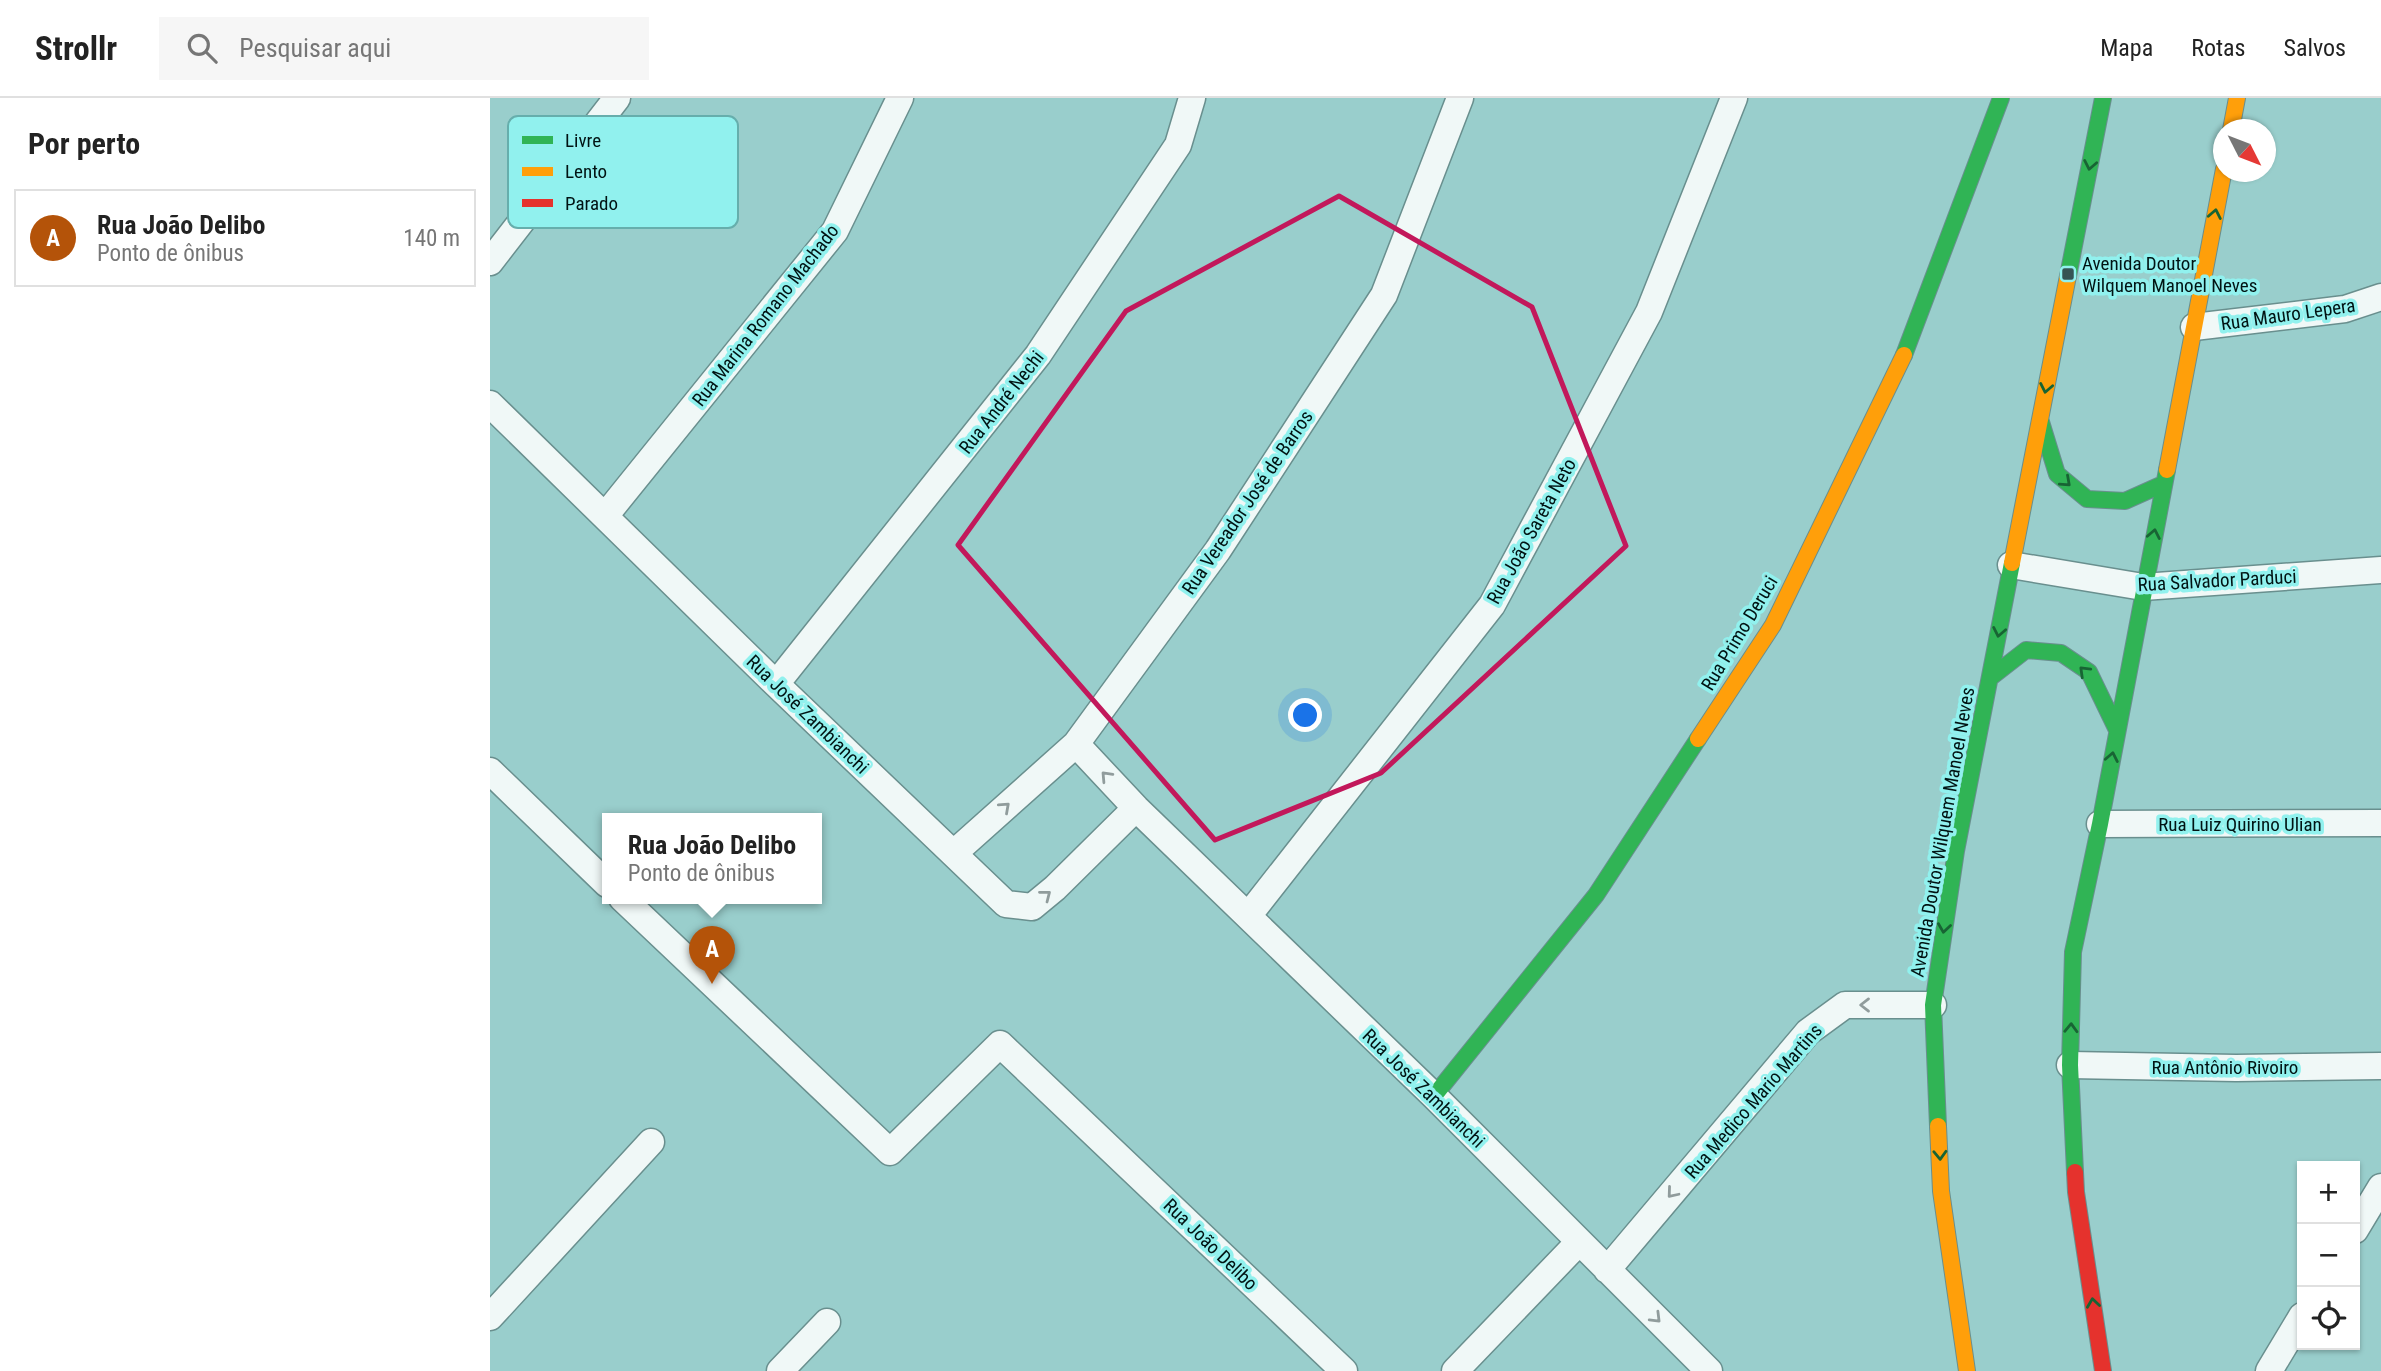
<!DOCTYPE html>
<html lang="pt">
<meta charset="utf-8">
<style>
body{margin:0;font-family:"Roboto Condensed",sans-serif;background:#f6f6f6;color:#222}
.controls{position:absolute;right:21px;bottom:21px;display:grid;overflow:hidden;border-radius:0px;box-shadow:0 2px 5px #0004}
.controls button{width:63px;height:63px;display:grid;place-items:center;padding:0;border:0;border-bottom:2px solid #e0e0e0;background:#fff;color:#222;font:35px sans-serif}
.compass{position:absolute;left:1723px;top:21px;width:63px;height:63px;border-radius:50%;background:#fff;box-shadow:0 2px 5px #0004;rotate:132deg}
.you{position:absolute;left:816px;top:618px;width:24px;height:24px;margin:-18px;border:5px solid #fff;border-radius:50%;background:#1a73e8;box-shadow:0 0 0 10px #1a73e833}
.badge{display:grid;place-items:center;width:46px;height:46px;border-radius:50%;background:#b45309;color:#fff;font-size:23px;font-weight:700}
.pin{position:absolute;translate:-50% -58px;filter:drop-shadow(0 2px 4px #0008)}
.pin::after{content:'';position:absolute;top:37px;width:24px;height:21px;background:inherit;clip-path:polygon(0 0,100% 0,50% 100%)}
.popup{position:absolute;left:112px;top:715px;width:220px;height:91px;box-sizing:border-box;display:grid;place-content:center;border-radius:0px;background:#fff;filter:drop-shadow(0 2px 5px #0005);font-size:23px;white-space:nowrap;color:#767676}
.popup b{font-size:26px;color:#222}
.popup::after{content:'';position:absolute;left:50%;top:100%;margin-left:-14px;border:14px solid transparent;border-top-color:#fff}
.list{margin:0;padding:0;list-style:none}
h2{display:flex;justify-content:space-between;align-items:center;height:91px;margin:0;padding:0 28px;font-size:30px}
h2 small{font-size:23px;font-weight:400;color:#767676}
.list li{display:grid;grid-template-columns:46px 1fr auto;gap:21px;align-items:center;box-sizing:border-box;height:98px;margin:0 14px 14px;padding:0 14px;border:2px solid #e0e0e0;border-radius:0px}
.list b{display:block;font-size:26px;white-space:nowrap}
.list p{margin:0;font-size:23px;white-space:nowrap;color:#767676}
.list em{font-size:23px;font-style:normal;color:#767676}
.icon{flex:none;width:38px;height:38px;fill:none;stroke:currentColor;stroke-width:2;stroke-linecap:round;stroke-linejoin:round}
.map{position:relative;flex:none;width:1891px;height:1273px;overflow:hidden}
header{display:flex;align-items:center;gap:42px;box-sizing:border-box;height:98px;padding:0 35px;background:#fff;border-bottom:2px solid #e0e0e0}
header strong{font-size:33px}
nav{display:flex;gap:38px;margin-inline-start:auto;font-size:24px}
.search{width:490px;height:63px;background:#f6f6f6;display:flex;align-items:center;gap:18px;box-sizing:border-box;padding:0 24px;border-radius:0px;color:#767676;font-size:26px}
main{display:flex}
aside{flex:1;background:#fff}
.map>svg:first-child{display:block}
</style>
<header>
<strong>Strollr</strong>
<div class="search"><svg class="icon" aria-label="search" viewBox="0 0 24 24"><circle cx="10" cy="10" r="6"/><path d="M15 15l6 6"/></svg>Pesquisar aqui</div>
<nav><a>Mapa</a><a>Rotas</a><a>Salvos</a></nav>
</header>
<main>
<aside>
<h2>Por perto<small></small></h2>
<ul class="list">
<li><span class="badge">A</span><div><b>Rua João Delibo</b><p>Ponto de ônibus</p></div><em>140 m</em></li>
</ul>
</aside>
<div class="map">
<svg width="1891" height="1273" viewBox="0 0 1891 1273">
<rect width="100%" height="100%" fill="#99cecc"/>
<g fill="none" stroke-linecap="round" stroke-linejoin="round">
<defs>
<path id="street" d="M0 164 127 0
M1704 229 1855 211 1891 199
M0 306 286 586 516 806 542 809 565 790 646 710
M115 418 345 133 410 0
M1521 467 1653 489 1891 472
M286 586 548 257 688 47 702 0
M586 646 646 710 944 998 1219 1273
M0 673 117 786
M1610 726 1891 725
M464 755 586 646 728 452 894 197 970 0
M132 800 400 1054 510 946 854 1273
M758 818 1002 507 1159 214 1244 0
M1580 967 1746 970 1891 968
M1865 1132 1891 1089
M1117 1172 1318 934 1355 907H1443
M0 1219 161 1044
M290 1273 337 1224
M965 1273 1089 1144
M1779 1273 1812 1218"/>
<path id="fast" d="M1578 178 1613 0
M1414 257 1511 0
M1551 324 1567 376 1597 401 1635 403 1673 386
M1500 580 1536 552 1571 555 1599 574 1627 632
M944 998 1106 797 1208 641
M1448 1028 1443 907 1466 753 1522 465
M1585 1074 1580 967 1583 854 1610 726 1677 372"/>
<path id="slow" d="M1741 32 1747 0
M1677 372 1734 71
M1522 465 1578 178
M1208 641 1283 527 1414 257
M1448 1028 1451 1093 1477 1273"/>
<path id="jam" d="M1585 1074 1586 1094 1613 1273"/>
</defs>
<!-- street casing -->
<use href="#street" stroke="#698f8e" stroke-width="29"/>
<!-- fast casing -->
<use href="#fast" stroke="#698f8e" stroke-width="18"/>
<!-- slow casing -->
<use href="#slow" stroke="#698f8e" stroke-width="18"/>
<!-- jam casing -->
<use href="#jam" stroke="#698f8e" stroke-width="18"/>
<!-- street -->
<use href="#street" stroke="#f0f8f7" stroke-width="26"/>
<!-- fast -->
<use href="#fast" stroke="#30b455" stroke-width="16"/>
<!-- slow -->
<use href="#slow" stroke="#ff9f0a" stroke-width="16"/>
<!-- jam -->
<use href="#jam" stroke="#e5322d" stroke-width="16"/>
</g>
<!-- one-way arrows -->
<defs><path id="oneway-chevron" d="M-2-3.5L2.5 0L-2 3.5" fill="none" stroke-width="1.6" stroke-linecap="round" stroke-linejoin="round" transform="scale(1.75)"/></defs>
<g stroke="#186434">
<use href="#oneway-chevron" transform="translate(1600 67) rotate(101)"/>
<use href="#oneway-chevron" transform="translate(1725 116) rotate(-79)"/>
<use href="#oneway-chevron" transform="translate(1556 290) rotate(101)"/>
<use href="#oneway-chevron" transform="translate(1576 384) rotate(42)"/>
<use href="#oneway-chevron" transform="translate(1664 436) rotate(-79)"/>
<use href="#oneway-chevron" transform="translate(1509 534) rotate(101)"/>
<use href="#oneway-chevron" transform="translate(1594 573) rotate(-136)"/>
<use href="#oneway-chevron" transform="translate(1622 659) rotate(-79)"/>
<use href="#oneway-chevron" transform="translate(1454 830) rotate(98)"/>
<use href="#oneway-chevron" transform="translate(1581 930) rotate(-88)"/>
<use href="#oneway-chevron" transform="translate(1450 1057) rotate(88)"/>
<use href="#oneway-chevron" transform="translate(1603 1205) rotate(-98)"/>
</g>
<g stroke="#909c9c">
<use href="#oneway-chevron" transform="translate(616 678) rotate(-133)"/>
<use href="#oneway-chevron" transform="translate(515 709) rotate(-42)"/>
<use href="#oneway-chevron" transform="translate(556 797) rotate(-38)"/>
<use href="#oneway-chevron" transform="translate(1375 907) rotate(180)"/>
<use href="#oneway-chevron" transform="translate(1182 1095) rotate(130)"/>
<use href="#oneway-chevron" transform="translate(1166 1220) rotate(45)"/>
</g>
<!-- marked area -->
<path fill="none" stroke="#c2185b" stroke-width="5" stroke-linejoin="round" d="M849 98 1042 209 1136 448 891 675 725 742 468 447 636 213Z"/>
<!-- markers -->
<rect fill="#365454" stroke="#91f1ee" stroke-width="2.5" x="1571" y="169" width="14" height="14" rx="3.5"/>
<g text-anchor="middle" stroke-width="7" stroke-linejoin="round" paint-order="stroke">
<!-- poi labels -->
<g font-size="19" fill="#011313" stroke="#91f1ee" text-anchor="start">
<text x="1592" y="172">Avenida Doutor<tspan x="1592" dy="22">Wilquem Manoel Neves</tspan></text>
</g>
<!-- street labels -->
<g font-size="19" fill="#011313" stroke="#91f1ee">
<text transform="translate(1798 216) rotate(-8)" y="7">Rua Mauro Lepera</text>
<text transform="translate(275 217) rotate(-52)" y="7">Rua Marina Romano Machado</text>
<text transform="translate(511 304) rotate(-52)" y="7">Rua André Nechi</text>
<text transform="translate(757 404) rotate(-56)" y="7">Rua Vereador José de Barros</text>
<text transform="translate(1041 433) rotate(-61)" y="7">Rua João Sareta Neto</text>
<text transform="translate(1727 482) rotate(-3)" y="7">Rua Salvador Parduci</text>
<text transform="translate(1249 535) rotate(-59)" y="7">Rua Primo Deruci</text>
<text transform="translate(318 616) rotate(44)" y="7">Rua José Zambianchi</text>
<text x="1750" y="733">Rua Luiz Quirino Ulian</text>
<text transform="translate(1452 734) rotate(-80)" y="7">Avenida Doutor Wilquem Manoel Neves</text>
<text x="1735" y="976">Rua Antônio Rivoiro</text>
<text transform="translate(934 990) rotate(44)" y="7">Rua José Zambianchi</text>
<text transform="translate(1263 1003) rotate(-49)" y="7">Rua Medico Mario Martins</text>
<text transform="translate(721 1146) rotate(44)" y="7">Rua João Delibo</text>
</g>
</g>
<!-- legend -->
<rect x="18" y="18" width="230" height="112" rx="10" fill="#91f1ee" stroke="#66aeac" stroke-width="2"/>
<rect x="32" y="38" width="31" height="8" fill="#30b455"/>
<rect x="32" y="69" width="31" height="9" fill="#ff9f0a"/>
<rect x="32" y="101" width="31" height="8" fill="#e5322d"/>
<g font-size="19" fill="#011313">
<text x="75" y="49">Livre</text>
<text x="75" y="80">Lento</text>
<text x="75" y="112">Parado</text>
</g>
</svg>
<div class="controls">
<button>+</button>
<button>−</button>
<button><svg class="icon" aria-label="locate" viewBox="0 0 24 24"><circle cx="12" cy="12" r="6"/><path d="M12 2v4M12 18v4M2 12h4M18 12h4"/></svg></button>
</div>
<svg class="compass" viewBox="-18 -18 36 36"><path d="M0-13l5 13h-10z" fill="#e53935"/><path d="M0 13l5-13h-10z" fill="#767676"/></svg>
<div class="you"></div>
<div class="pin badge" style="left:222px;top:886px">A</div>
<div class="popup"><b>Rua João Delibo</b>Ponto de ônibus</div>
</div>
</main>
